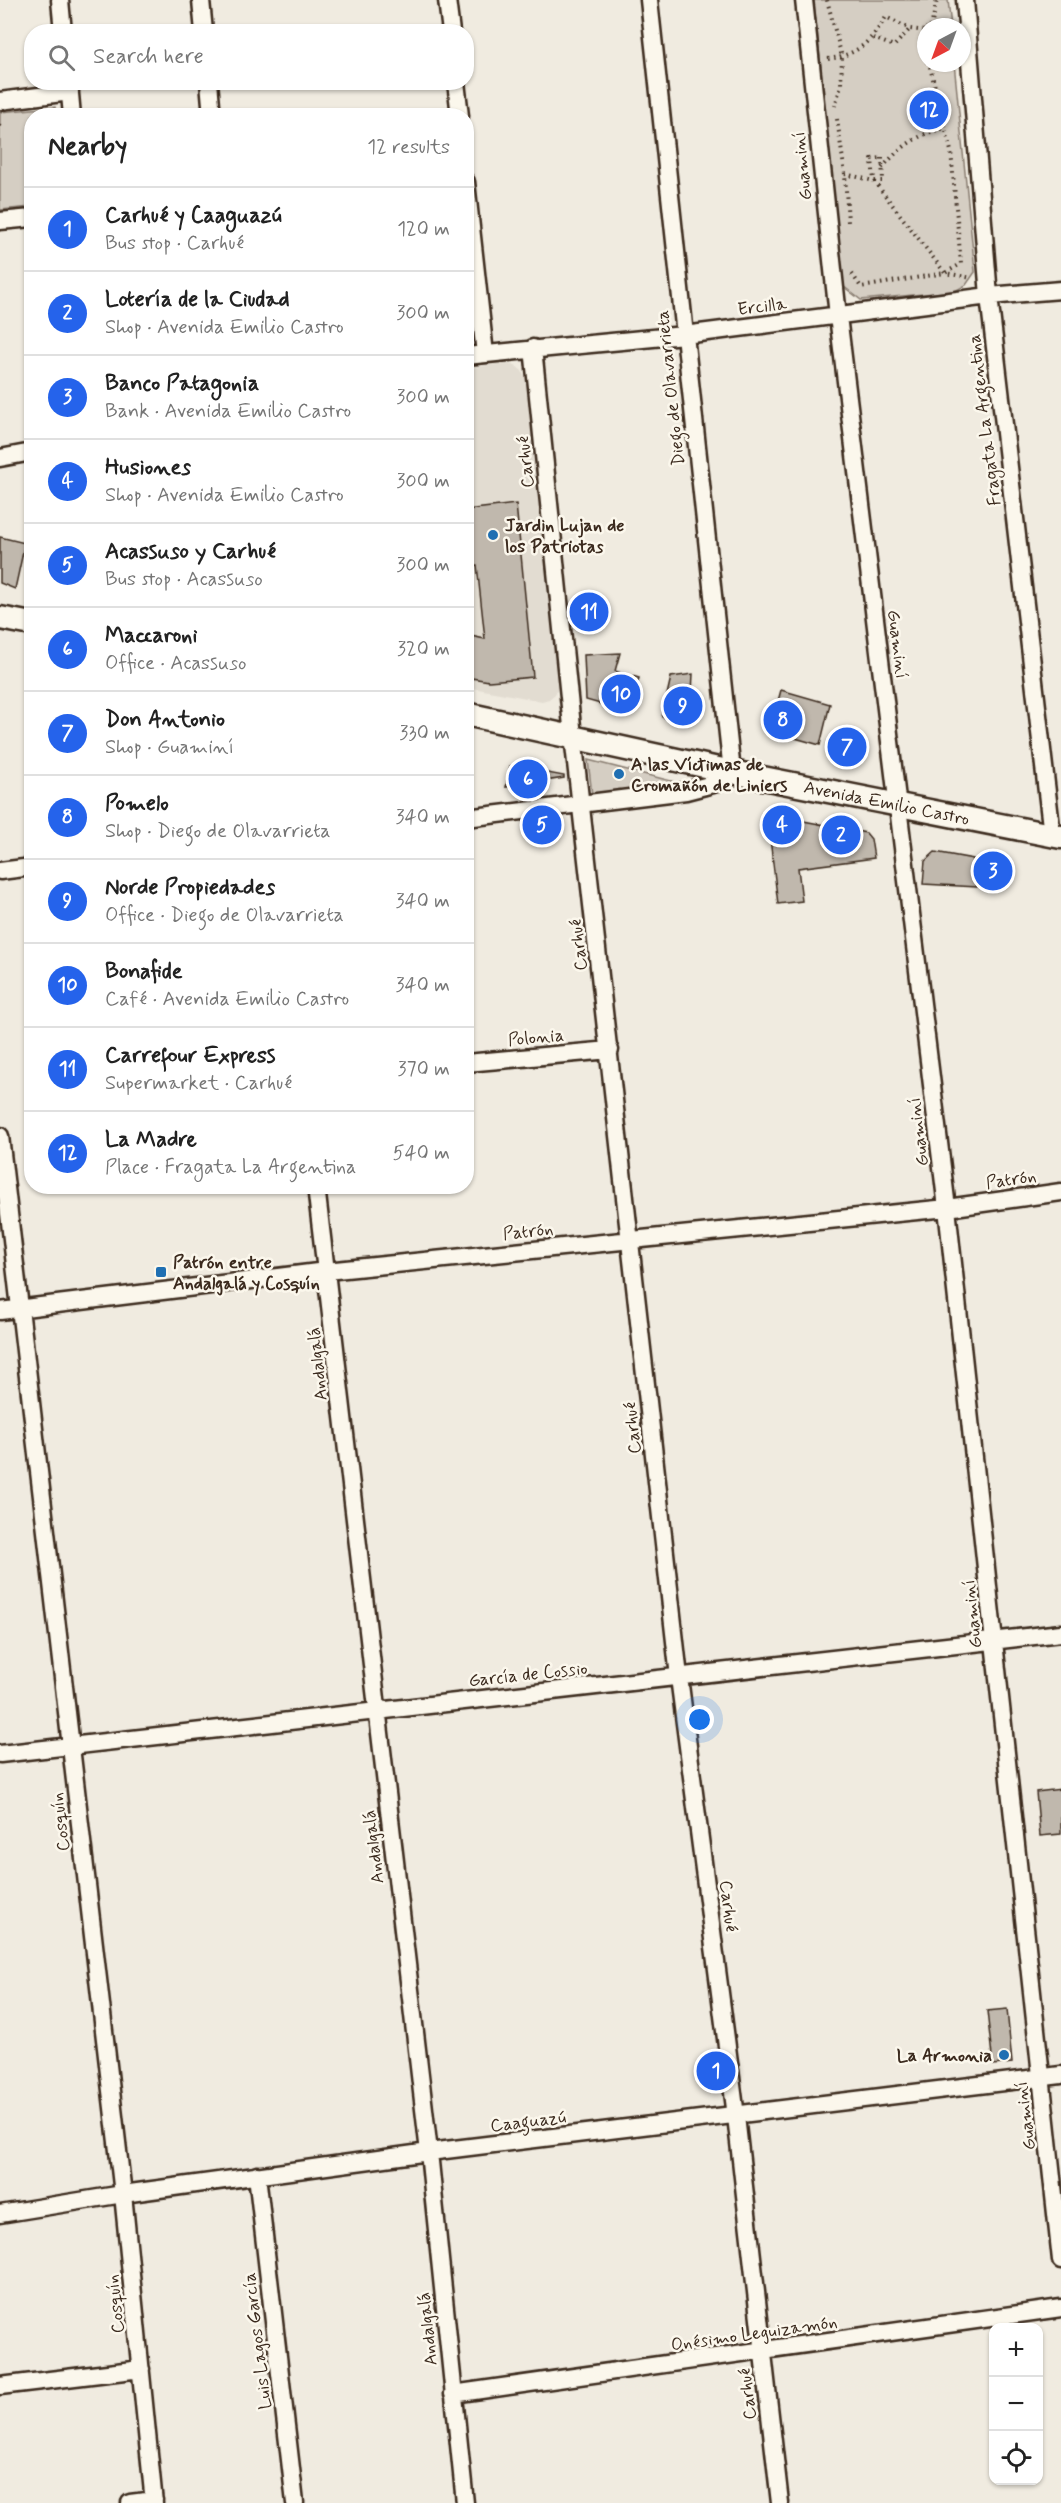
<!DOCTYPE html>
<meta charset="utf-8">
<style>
body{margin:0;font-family:Mynerve,sans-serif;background:#f6f6f6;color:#222}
.controls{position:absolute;right:18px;bottom:18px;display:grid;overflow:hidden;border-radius:12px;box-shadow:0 2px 4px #0004}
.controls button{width:54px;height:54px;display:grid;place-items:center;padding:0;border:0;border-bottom:2px solid #e0e0e0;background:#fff;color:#222;font:30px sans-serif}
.compass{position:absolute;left:917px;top:18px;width:54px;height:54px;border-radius:50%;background:#fff;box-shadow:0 2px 4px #0004;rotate:221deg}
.you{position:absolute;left:700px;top:1720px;width:21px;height:21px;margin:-15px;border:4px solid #fff;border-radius:50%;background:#1a73e8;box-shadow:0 0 0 9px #1a73e833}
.badge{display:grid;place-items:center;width:39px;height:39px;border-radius:50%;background:#2563eb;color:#fff;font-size:20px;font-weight:700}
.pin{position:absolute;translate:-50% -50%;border:3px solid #fff;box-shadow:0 2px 6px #0006}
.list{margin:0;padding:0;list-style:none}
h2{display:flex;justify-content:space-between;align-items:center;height:78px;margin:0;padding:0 24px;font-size:26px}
h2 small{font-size:20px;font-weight:400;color:#767676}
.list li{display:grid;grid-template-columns:39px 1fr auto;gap:18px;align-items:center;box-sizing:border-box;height:84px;padding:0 24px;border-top:2px solid #e0e0e0}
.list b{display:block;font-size:22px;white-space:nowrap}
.list p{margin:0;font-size:20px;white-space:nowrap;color:#767676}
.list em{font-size:20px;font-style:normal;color:#767676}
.icon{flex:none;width:33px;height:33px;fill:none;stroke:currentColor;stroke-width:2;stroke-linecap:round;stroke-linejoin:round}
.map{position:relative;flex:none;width:1061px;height:2503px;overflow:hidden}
.search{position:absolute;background:#fff;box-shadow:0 2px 4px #0004;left:24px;top:24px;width:450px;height:66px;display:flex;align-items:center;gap:15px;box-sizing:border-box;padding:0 21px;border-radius:24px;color:#767676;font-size:22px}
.panel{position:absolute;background:#fff;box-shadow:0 2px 4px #0004;left:24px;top:108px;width:450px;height:1086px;border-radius:24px}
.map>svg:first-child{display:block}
</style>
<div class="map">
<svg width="1061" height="2503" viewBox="0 0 1061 2503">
<rect width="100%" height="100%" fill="#f0ebe0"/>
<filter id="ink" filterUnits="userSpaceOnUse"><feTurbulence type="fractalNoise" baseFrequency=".0167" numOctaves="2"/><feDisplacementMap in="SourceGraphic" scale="12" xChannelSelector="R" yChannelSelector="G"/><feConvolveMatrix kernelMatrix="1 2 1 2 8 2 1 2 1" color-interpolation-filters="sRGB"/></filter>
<g filter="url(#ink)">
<!-- built -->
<path fill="#e2dcd1" d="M504 363 516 366 522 371 527 381 559 686 555 694 549 699 542 701 467 687 466 368Z"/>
<!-- green -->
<path fill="#d5cec3" stroke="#887c70" stroke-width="1.5" d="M814 0H948L951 27H926V63H954L975 272 966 285 955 291 861 300 843 286Z
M55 107 56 115 32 116 31 207 0 210V112Z
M588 760 675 782 592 795Z"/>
<!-- building -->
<path fill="#c0b8ad" stroke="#3b2a1e" stroke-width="1.5" d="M516 504 533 677 489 681 466 677V635L485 639 477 565 466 566V510Z
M0 537 25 543 15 589 0 583Z
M620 653 615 671 639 678 629 712 586 700 584 655Z
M693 674 691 711 682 721 662 717 671 677Z
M781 690 830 704 820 745 770 731Z
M510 766 564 776V778L506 787Z
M767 814 866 833 871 839 874 858 798 868 802 901 778 904Z
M935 852 973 859 977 887 923 884 925 861Z
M1061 1789V1834L1040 1836 1036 1792Z
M1007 2009 1012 2063 993 2065 987 2011Z"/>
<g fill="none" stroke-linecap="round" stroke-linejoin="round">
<defs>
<path id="street" d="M60 0 63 32
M201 0 204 32
M447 0 451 32
M804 0 838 316 947 1208 1061 2260
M965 0 989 296 1052 835
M209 82 212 116
M456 82 460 116
M69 83 72 116
M0 101 70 92
M466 182 485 354
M0 221 32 218
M533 348 573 736 679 1677 736 2116 780 2503
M466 356 684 335 989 296 1061 290
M0 458 32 452
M466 818 686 791 713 784 732 772 649 0
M0 871 32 867
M466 1063 610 1050
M0 1136 123 2194 154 2503
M316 1186 429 2152 465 2503
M0 1311 326 1271 947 1208 1061 1192
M0 1754 1061 1633
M257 2175 295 2503
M0 2214 123 2194 429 2152 1061 2075
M0 2386 141 2369
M453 2394 1061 2308
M130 2503 154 2500"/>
<g id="secondary">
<path d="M0 618 32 624"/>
<path id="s1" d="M466 714 732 772 1061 837"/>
</g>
</defs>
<!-- street casing -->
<use href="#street" stroke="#3b2a1e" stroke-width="21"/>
<!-- secondary casing -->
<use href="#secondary" stroke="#3b2a1e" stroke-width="27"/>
<!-- path -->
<path stroke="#3b2a1e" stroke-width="4" stroke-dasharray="1.5 4.5" stroke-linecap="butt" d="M827 0 842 57 841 85 835 106
M931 27 937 0
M873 38 894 46 910 29
M926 47V52
M828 59C858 55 871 41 886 17L910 29 926 31
M837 119 845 174 848 222
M0 125 1 128
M882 158 883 181H874L872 159Z
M882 168C900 147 919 133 946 128
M845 174 874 181 945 273 972 278
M852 274 861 287 945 273 961 264 951 151 929 63"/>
<!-- street -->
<use href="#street" stroke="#fbf7ec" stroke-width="16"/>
<!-- secondary -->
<use href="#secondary" stroke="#fbf7ec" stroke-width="22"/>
</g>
</g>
<!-- markers -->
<g fill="#1f6fb2" stroke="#fbf7ec" stroke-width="2">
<circle cx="493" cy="535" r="6"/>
<circle cx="619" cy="774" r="6"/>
<rect x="155" y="1266" width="12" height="12" rx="3"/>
<circle cx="1004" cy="2055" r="6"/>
</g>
<g text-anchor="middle" stroke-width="5" stroke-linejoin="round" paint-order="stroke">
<!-- street labels -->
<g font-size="18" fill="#3b2a1e" stroke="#fbf7ec">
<text transform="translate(802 166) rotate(-96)" y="6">Guaminí</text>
<text transform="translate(762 306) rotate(-7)" y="6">Ercilla</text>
<text transform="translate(670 388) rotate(-96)" y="6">Diego de Olavarrieta</text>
<text transform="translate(984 420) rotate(-97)" y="6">Fragata La Argentina</text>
<text transform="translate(525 462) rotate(-96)" y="6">Carhué</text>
<text transform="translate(898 644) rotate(83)" y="6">Guaminí</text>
<text dy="6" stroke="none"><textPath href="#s1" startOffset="430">Avenida Emilio Castro</textPath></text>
<text transform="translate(578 945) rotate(-97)" y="6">Carhué</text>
<text transform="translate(536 1037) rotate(-5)" y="6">Polonia</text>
<text transform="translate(918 1132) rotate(-97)" y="6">Guaminí</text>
<text transform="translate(1011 1179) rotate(-8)" y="6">Patrón</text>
<text transform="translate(528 1231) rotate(-6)" y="6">Patrón</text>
<text transform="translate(317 1364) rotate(-96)" y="6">Andalgalá</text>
<text transform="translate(632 1428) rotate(-96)" y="6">Carhué</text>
<text transform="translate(972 1614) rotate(-96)" y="6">Guaminí</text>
<text transform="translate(528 1674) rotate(-6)" y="6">García de Cossio</text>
<text transform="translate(60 1822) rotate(-97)" y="6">Cosquín</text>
<text transform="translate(373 1847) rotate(-97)" y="6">Andalgalá</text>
<text transform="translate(729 1906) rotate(83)" y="6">Carhué</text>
<text transform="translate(1025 2116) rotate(-97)" y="6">Guaminí</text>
<text transform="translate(528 2121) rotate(-7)" y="6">Caaguazú</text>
<text transform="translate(115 2304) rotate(-96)" y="6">Cosquín</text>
<text transform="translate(427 2329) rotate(-96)" y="6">Andalgalá</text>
<text transform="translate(754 2333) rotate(-8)" y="6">Onésimo Leguizamón</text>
<text transform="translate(257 2341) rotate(-97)" y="6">Luis Lagos García</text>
<text transform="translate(747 2394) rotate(-97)" y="6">Carhué</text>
</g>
<!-- poi labels -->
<g font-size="18" font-weight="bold" fill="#3b2a1e" stroke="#fbf7ec" text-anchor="start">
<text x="505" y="531">Jardin Lujan de<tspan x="505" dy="21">los Patriotas</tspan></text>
<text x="631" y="770">A las Víctimas de<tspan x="631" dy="21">Cromañón de Liniers</tspan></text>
<text x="173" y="1268">Patrón entre<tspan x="173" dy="21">Andalgalá y Cosquín</tspan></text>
<text x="992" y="2061" text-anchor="end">La Armonia</text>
</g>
</g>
</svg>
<div class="controls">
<button>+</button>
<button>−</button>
<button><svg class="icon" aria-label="locate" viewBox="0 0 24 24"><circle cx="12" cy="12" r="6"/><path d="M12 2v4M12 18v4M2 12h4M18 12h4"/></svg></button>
</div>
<svg class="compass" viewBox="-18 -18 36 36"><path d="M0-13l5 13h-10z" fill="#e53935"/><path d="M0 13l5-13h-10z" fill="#767676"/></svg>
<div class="you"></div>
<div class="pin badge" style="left:716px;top:2071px">1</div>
<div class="pin badge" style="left:841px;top:835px">2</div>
<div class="pin badge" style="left:993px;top:871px">3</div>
<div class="pin badge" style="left:782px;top:825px">4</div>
<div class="pin badge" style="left:542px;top:825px">5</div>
<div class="pin badge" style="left:528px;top:779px">6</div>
<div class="pin badge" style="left:847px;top:747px">7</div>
<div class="pin badge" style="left:783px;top:720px">8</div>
<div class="pin badge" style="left:683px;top:706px">9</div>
<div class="pin badge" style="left:621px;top:694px">10</div>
<div class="pin badge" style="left:589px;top:612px">11</div>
<div class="pin badge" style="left:929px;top:110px">12</div>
<div class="search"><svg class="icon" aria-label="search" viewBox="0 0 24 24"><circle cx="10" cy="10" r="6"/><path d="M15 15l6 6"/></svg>Search here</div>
<section class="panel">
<h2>Nearby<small>12 results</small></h2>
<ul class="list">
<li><span class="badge">1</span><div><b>Carhué y Caaguazú</b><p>Bus stop · Carhué</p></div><em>120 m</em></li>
<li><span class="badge">2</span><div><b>Lotería de la Ciudad</b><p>Shop · Avenida Emilio Castro</p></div><em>300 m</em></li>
<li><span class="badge">3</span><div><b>Banco Patagonia</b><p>Bank · Avenida Emilio Castro</p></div><em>300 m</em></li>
<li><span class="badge">4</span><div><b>Husiones</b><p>Shop · Avenida Emilio Castro</p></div><em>300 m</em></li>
<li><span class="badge">5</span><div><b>Acassuso y Carhué</b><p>Bus stop · Acassuso</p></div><em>300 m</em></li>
<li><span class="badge">6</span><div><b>Maccaroni</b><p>Office · Acassuso</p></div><em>320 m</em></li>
<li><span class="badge">7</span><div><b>Don Antonio</b><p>Shop · Guaminí</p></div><em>330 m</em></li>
<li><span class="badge">8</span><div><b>Pomelo</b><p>Shop · Diego de Olavarrieta</p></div><em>340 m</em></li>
<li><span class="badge">9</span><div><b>Norde Propiedades</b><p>Office · Diego de Olavarrieta</p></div><em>340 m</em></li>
<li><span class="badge">10</span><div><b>Bonafide</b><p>Café · Avenida Emilio Castro</p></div><em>340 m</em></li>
<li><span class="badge">11</span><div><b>Carrefour Express</b><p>Supermarket · Carhué</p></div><em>370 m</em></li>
<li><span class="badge">12</span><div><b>La Madre</b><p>Place · Fragata La Argentina</p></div><em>540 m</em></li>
</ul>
</section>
</div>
